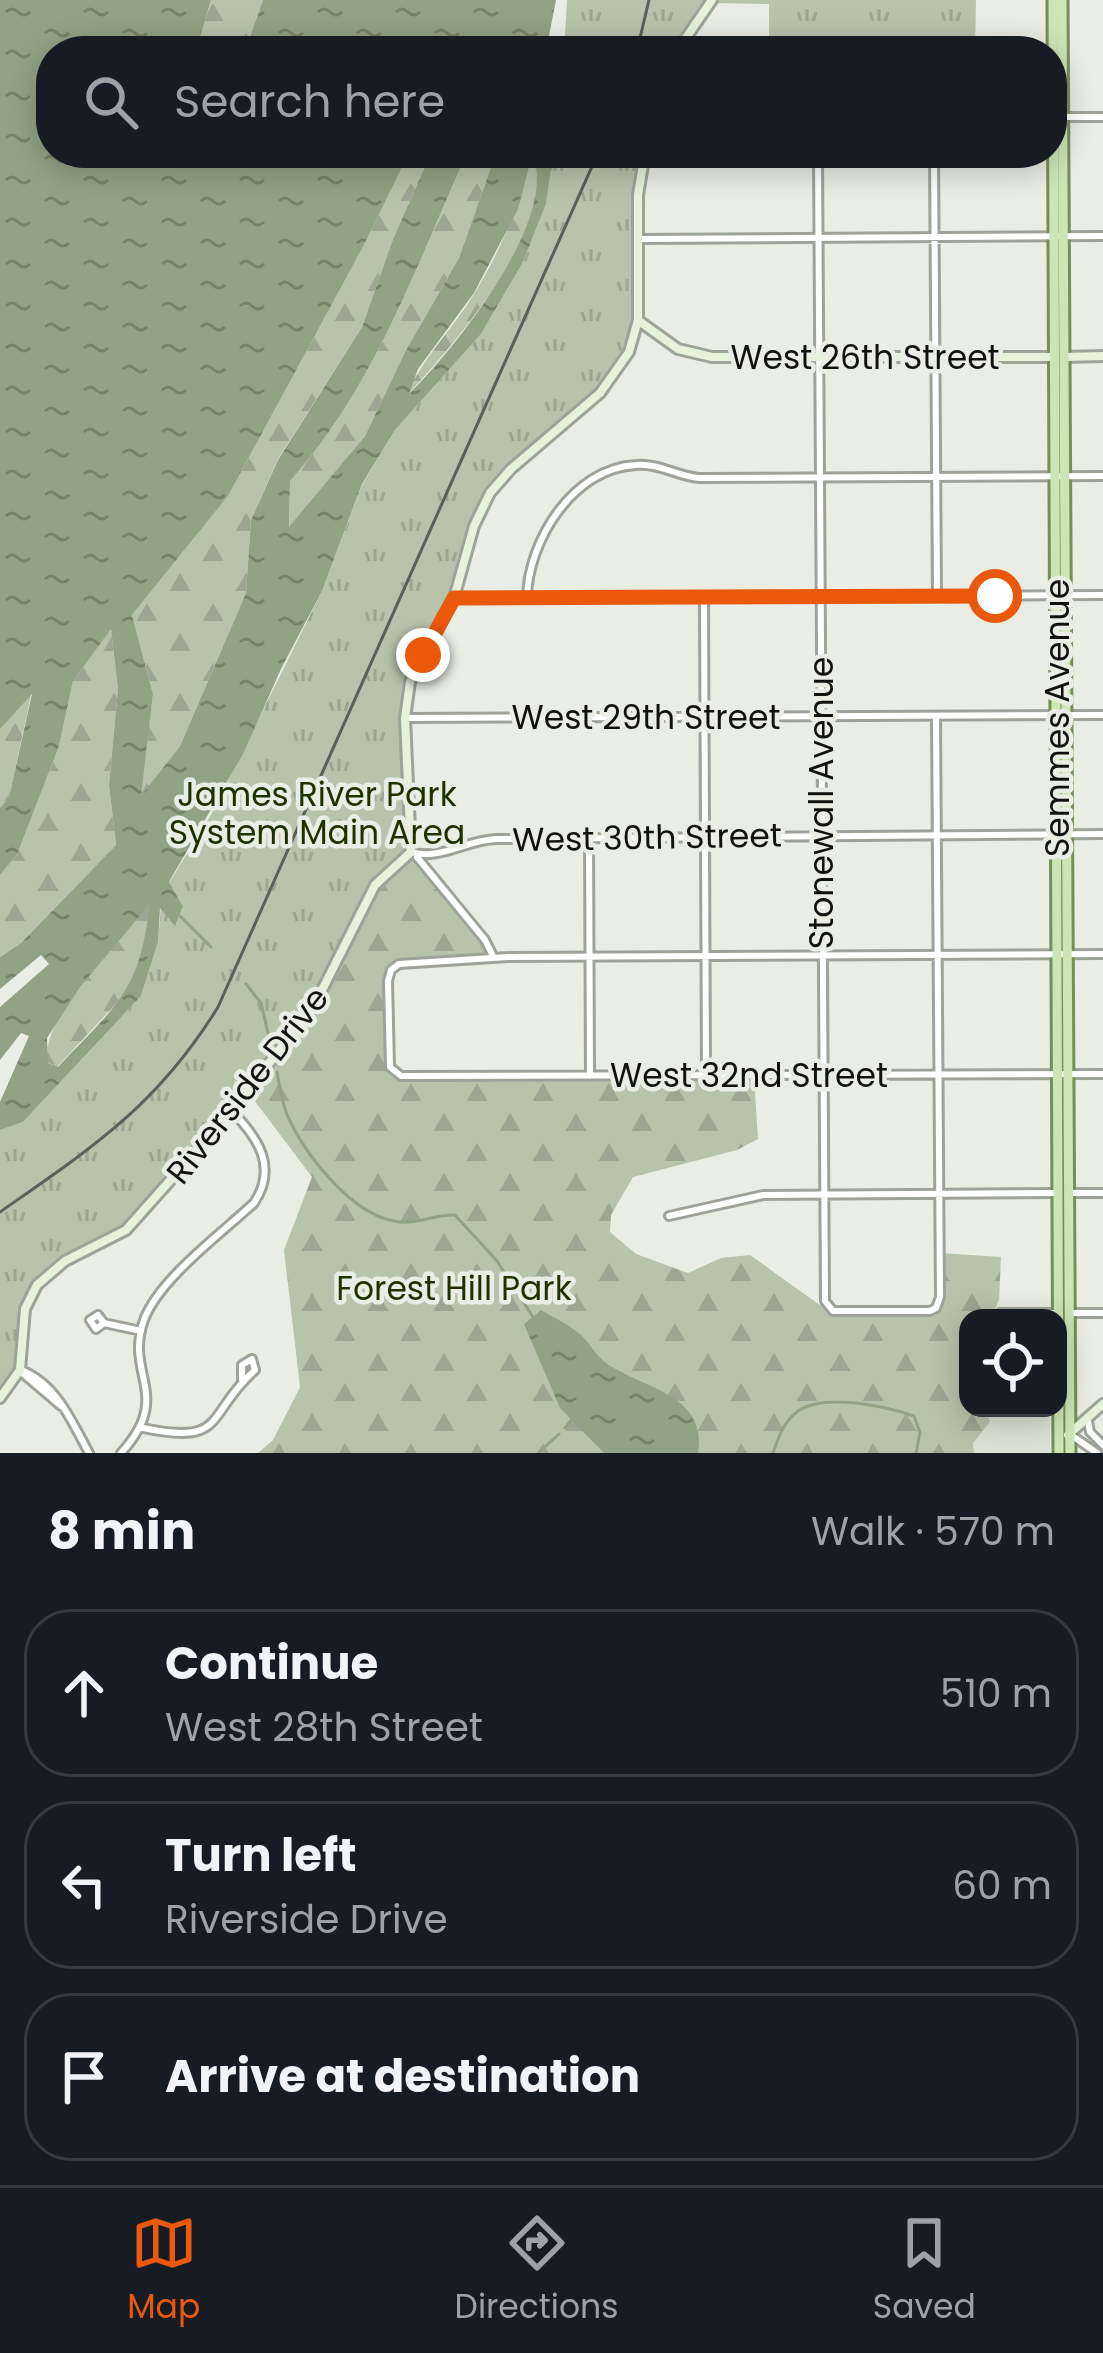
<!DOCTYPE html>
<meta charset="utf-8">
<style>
body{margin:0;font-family:Poppins,sans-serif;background:#20242c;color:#f1f3f6}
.controls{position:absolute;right:36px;bottom:36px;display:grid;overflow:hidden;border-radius:24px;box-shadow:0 6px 30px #0003}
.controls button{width:108px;height:108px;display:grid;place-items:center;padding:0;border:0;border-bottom:3px solid #363941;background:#171b24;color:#f1f3f6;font:60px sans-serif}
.stop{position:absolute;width:36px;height:36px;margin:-27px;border:9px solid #ea580c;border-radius:50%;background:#fff}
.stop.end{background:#ea580c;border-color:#fff;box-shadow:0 3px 12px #0008}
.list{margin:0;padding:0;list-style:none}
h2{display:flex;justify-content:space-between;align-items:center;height:156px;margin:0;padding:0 48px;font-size:51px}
h2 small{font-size:39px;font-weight:400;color:#9ea1a6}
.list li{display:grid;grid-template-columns:78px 1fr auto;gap:36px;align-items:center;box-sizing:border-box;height:168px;margin:0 24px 24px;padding:0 24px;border:3px solid #363941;border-radius:48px}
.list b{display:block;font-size:45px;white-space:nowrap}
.list p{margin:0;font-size:39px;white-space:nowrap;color:#9ea1a6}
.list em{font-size:39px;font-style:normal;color:#9ea1a6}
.icon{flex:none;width:66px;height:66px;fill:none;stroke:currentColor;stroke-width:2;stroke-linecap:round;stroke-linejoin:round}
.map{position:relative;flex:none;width:1103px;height:1453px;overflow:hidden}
.search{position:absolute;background:#171b24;box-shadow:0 6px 30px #0003;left:36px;right:36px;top:36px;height:132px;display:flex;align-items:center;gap:30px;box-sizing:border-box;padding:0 42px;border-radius:48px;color:#9ea1a6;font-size:45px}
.sheet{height:732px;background:#171b24}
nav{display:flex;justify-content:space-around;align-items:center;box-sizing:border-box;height:168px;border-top:3px solid #363941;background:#171b24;font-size:33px;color:#9ea1a6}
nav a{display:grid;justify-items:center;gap:6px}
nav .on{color:#ea580c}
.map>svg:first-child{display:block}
</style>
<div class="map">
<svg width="1103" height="1453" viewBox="0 0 1103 1453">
<defs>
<pattern id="forest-firs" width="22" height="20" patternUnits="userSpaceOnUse" patternTransform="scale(3)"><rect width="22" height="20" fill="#b7c3ab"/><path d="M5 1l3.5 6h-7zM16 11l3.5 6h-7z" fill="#9ca692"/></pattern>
<pattern id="park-tufts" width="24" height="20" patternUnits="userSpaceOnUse" patternTransform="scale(3)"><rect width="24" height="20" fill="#b7c3ab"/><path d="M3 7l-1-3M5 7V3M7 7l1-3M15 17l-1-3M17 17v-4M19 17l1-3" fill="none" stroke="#9ca692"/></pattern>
<pattern id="water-ripples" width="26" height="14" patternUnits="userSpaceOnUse" patternTransform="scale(3)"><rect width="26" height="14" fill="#92a284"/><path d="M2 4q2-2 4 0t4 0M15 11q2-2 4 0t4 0" fill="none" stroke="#76836a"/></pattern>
</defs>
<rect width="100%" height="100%" fill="#e9ede4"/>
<!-- built -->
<path fill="#dae2d3" d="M986 1408H1050V1453H974L973 1443 990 1422Z"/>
<!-- forest -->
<path fill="url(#forest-firs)" d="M211 0H263L245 51H196Z
M409 153H431L393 239 362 327 278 459 251 520 246 593 180 746 140 798 153 694 132 615 228 496 364 245Z
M467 153H496L459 258 405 352 365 436 289 529 290 481C374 388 416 266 467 153Z
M532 153C562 225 451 347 406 397 422 358 452 330 474 294 502 249 519 204 532 153Z
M111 628 118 689 109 785 116 845 21 943 0 957V875L17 855 59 746 73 681Z
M32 691 9 797 0 808V729Z
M411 852 485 940 494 958 401 964 389 974 390 1065 395 1073 754 1076 758 1139 737 1150 633 1177 611 1215 610 1232 636 1254 688 1273 721 1258 750 1255 828 1311H928L937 1305 940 1253 1001 1257 999 1300 991 1318H968V1408H986L990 1422 973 1443 974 1453H258L273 1440 300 1387 284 1250 312 1177 248 1092 375 885Z
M150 903 143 952 128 991 57 1067 47 1062C42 1014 118 939 150 903Z"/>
<!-- park -->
<path fill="url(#park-tufts)" d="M567 0H976L975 51H769V4L710 3 677 51H564Z
M568 153H645L639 179 634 338 615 376 511 469 479 514 460 580 407 697 411 852 375 885 337 967 291 1040 126 1230 65 1261 28 1300 20 1370 0 1398V1130L23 1122 141 996 158 942 161 906 175 925 183 908 169 883 212 813 322 591 362 485 395 430 481 334 523 262 546 204 551 170Z"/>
<!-- water -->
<path fill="url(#water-ripples)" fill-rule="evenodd" d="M0 0H211L196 51H51V153H409L364 245 228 496 132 615 153 694 141 796 180 746 246 593 251 520 278 460 362 327 393 239 431 153H467C416 266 374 388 290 481L289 527 365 436 405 352 459 258 496 153H541L548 164 560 153H568L551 170 546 204 523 262 481 334 395 430 362 484 322 591 281 669 243 754 169 882 183 907 175 926 160 908 158 942 141 996 23 1122 0 1130V1102L29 1036 21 1033 0 1060V1007L49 964 41 955 0 989V957L21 943 116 845 109 785 118 689 111 629 73 681 59 746 17 855 0 875V808L9 797 32 694 0 729ZM532 155C561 218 452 352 409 394L418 369 474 293 518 209ZM149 905C141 992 114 1007 58 1067L48 1063 47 1038 80 987Z
M263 0H556L546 51H505L502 46 499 51H245Z
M541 1310C555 1318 569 1325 581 1335 590 1343 596 1356 606 1363 643 1389 708 1394 698 1453H604L560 1408 524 1324Z"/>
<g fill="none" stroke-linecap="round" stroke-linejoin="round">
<!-- stream -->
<path stroke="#92a284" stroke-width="3" d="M179 915 211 947
M246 984 261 1003 271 1046
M277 1072C280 1087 282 1103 288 1117 306 1156 354 1218 400 1222 418 1224 436 1214 455 1215L497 1261 533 1317
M565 1428 572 1419
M538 1453 559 1434
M773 1453C778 1438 784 1421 798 1411 825 1393 885 1406 914 1416L920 1433 916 1453"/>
<defs>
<path id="street" d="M1065 117H1103
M818 153 825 1301 833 1311H930L936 1308 940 1297 936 716
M934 153 937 597
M639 239 1103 236
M454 598 1103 595
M527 598C528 541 573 468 636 465 659 463 677 476 699 478L1103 476
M704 598 706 1074
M405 718 1103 715
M589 837 590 1076
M411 852C439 861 466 840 496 839L1103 834
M417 857 485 940 494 958
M1103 954 508 957 399 964 391 970 388 981 390 1067 401 1076 1103 1074
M1071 1193H1103
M669 1216 763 1195 1057 1193
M1000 1313H1057
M1071 1313H1103
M104 1323 98 1315 90 1320 96 1329 104 1323 141 1331
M21 1370C56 1383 72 1422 89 1453
M21 1372 61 1406
M1088 1421 1090 1432 1103 1445
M143 1428C228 1446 205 1414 255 1370L252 1359 242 1365V1379
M1071 1435 1097 1453
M121 1453C174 1395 124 1375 144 1320 159 1279 222 1233 254 1203 278 1167 258 1138 232 1111"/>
<path id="secondary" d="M677 51 712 0
M639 321 678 349 712 357H1055
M1064 357 1103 356
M0 1398 20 1370 25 1309 37 1285 65 1261 126 1230 232 1111 315 1004 375 885 411 852 405 718 410 682 454 598 474 526 490 493 511 469 600 393 629 352 638 320V195L645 153
M1068 1435 1103 1404"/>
<path id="primary" d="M1053 0 1059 1453
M1062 0 1070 1453"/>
</defs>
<!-- street casing -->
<use href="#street" stroke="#9ea39a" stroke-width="12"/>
<!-- secondary casing -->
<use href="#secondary" stroke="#9ea39a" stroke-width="14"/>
<!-- primary casing -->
<use href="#primary" stroke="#768f5a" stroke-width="15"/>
<!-- street -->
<use href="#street" stroke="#fff" stroke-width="6"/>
<!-- secondary -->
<use href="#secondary" stroke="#e6f2da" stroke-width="8"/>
<!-- primary -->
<use href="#primary" stroke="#cde5b5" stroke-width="9"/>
<!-- rail -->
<path stroke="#5d5f5a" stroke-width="3" d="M637 51 649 0
M0 1212C93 1147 157 1106 218 1007L598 153"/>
</g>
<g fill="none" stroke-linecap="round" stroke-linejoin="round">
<!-- route -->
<path stroke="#ea580c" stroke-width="15" d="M423 655 454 598 995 596"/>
</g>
<g text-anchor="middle" stroke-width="9" stroke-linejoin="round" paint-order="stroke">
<!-- street labels -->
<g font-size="33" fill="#11120f" stroke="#e9ede4">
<text x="865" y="369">West 26th Street</text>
<text x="646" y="729">West 29th Street</text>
<text transform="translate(1057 718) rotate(-90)" y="12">Semmes Avenue</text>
<text transform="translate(821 803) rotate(-90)" y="12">Stonewall Avenue</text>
<text transform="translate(647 837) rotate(-1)" y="12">West 30th Street</text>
<text x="749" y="1087">West 32nd Street</text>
<text transform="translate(247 1085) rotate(-52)" y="12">Riverside Drive</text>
</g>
<!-- park labels -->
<g font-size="33" fill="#1e3201" stroke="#e9ede4">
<text x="317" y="806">James River Park<tspan x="317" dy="38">System Main Area</tspan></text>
<text x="454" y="1300">Forest Hill Park</text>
</g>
</g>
</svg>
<div class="controls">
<button><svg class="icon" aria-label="locate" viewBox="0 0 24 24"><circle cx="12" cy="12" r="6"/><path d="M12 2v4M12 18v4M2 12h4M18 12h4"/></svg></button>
</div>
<div class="stop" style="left:995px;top:596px"></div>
<div class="stop end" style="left:423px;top:655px"></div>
<div class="search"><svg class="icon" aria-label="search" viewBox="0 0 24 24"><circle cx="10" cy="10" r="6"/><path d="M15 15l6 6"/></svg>Search here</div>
</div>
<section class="sheet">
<h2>8 min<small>Walk · 570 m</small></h2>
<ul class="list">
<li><svg class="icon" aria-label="ahead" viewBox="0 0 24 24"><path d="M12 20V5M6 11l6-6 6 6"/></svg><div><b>Continue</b><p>West 28th Street</p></div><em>510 m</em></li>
<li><svg class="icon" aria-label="left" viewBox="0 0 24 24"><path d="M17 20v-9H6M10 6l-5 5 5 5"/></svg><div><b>Turn left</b><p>Riverside Drive</p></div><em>60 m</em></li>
<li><svg class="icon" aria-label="arrive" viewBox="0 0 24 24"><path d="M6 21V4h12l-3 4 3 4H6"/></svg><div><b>Arrive at destination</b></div></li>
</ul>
</section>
<nav>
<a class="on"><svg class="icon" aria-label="map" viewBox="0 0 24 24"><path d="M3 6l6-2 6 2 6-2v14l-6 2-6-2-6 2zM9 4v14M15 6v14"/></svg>Map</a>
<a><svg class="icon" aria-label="directions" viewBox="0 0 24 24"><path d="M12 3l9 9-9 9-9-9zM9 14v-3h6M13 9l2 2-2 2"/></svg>Directions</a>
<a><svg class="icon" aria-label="saved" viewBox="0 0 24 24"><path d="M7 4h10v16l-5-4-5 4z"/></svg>Saved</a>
</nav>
